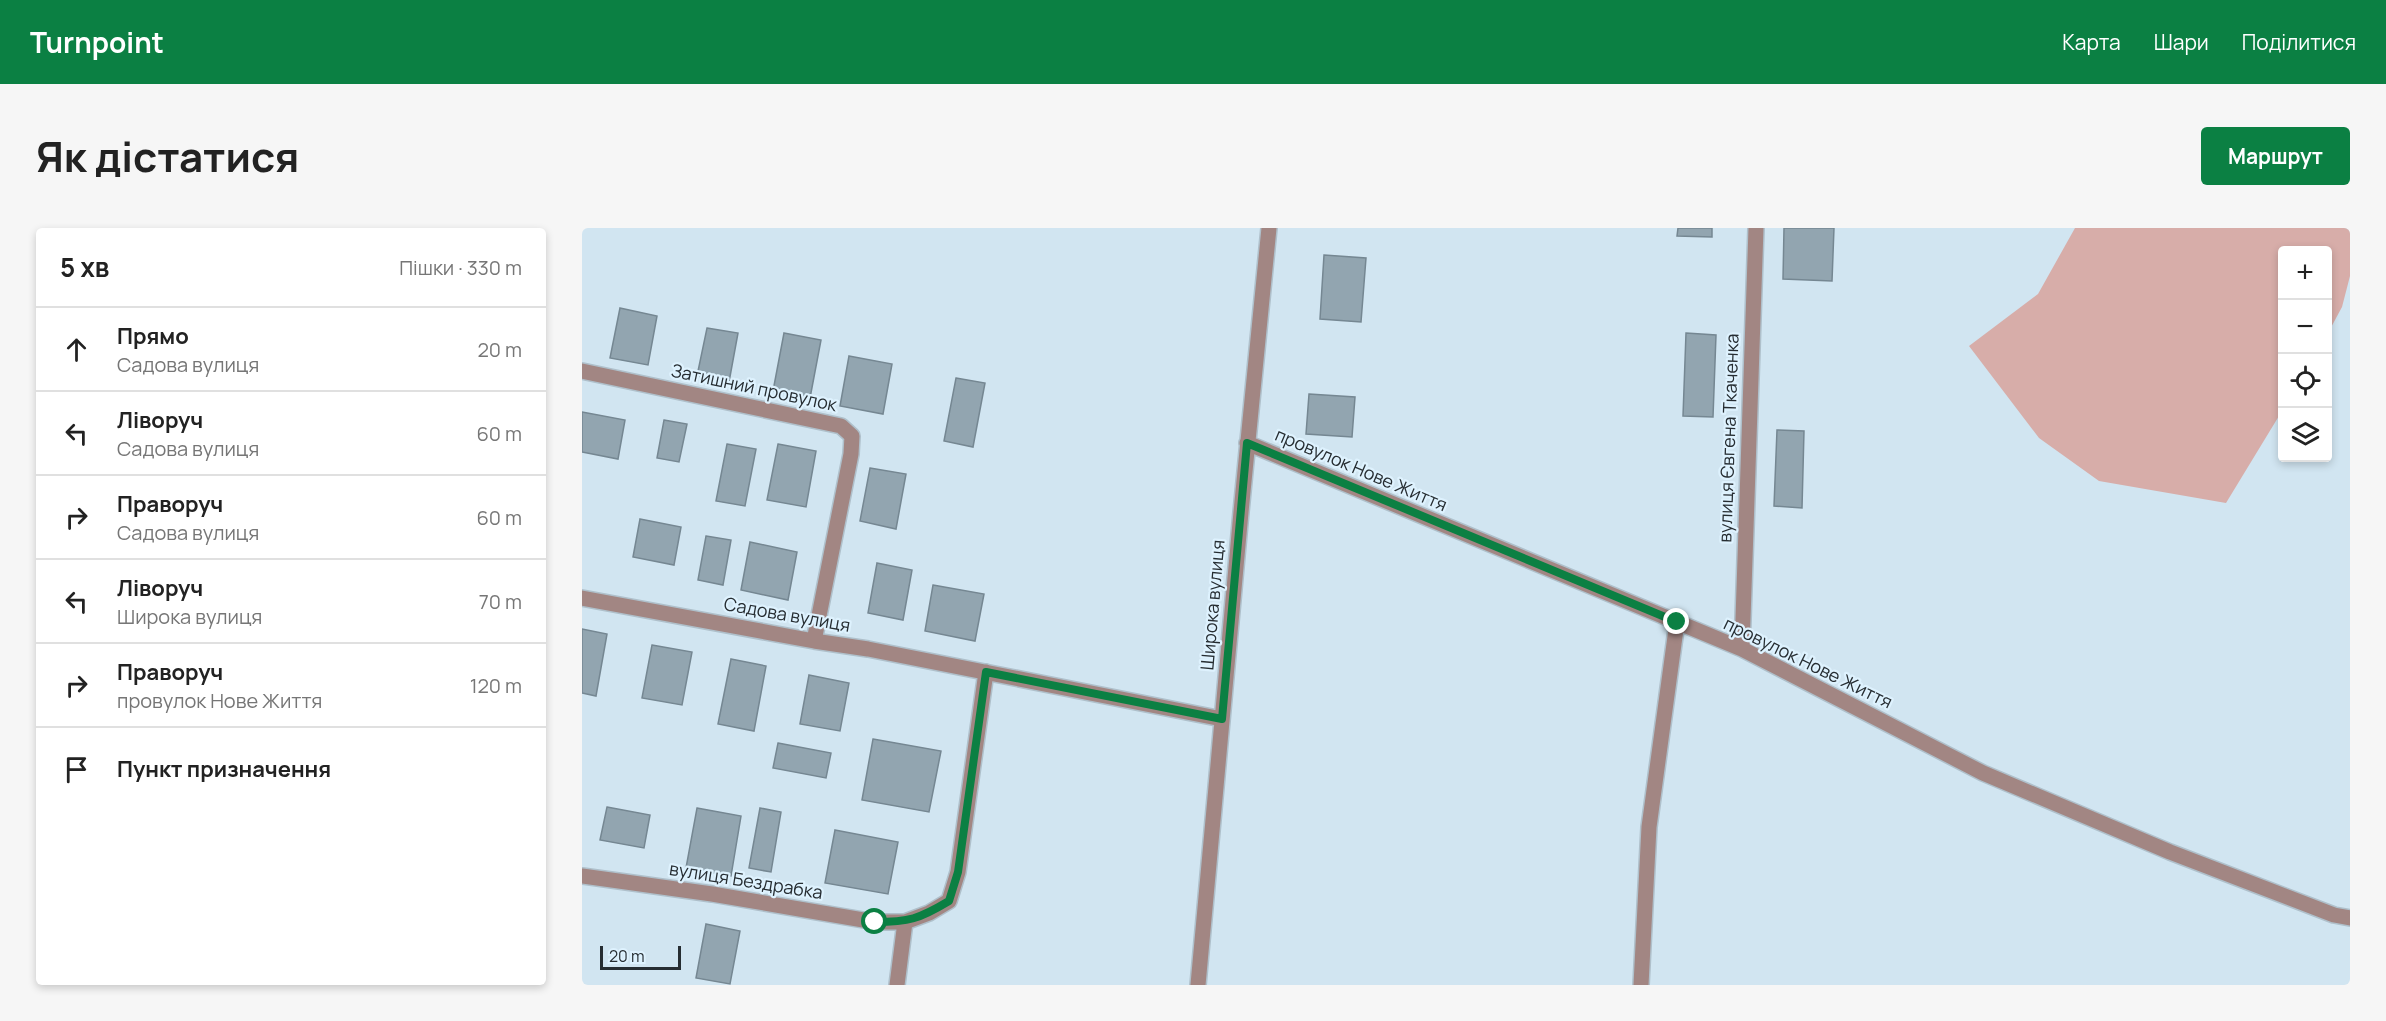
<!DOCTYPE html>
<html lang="uk">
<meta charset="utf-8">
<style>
body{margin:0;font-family:Manrope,sans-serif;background:#f6f6f6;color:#222}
.controls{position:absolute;right:18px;top:18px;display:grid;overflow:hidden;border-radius:6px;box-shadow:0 3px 9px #0003}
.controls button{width:54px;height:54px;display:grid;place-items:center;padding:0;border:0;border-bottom:2px solid #e0e0e0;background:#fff;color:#222;font:30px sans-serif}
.scale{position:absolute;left:18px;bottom:15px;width:81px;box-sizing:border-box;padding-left:6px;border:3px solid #262d32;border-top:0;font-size:16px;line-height:21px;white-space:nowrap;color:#262d32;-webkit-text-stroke:4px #def2fe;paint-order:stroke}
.stop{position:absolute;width:18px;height:18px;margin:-14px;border:4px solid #0b8043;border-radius:50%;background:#fff}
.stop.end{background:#0b8043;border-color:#fff;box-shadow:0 2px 6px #0008}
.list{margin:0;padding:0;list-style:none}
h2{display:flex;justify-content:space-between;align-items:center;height:78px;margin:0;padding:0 24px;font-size:26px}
h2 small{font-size:20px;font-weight:400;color:#767676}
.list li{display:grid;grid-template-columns:39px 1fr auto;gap:18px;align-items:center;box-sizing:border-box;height:84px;padding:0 24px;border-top:2px solid #e0e0e0}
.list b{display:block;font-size:22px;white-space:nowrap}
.list p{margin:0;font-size:20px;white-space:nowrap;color:#767676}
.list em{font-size:20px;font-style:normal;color:#767676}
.icon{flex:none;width:33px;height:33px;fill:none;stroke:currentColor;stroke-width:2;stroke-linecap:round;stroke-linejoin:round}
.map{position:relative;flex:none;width:1768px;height:757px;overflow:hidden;border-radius:6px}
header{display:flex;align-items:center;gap:36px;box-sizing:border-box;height:84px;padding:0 30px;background:#0b8043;color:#fff}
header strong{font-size:28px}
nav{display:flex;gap:33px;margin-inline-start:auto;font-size:21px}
.intro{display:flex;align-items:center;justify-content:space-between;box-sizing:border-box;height:144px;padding:0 36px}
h1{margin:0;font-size:42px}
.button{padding:15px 27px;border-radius:6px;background:#0b8043;color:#fff;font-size:21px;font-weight:700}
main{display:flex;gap:36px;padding:0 36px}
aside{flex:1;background:#fff;border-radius:6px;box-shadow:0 3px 9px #0003}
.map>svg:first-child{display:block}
</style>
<header>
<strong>Turnpoint</strong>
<nav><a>Карта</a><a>Шари</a><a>Поділитися</a></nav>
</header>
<div class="intro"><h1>Як дістатися</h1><a class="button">Маршрут</a></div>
<main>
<aside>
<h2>5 хв<small>Пішки · 330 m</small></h2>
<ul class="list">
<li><svg class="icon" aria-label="ahead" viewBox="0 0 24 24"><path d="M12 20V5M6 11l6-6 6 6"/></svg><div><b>Прямо</b><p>Садова вулиця</p></div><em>20 m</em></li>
<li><svg class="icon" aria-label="left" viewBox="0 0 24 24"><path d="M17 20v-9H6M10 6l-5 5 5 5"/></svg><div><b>Ліворуч</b><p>Садова вулиця</p></div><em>60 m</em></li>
<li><svg class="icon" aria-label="right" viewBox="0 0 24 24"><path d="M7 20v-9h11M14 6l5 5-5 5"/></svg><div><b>Праворуч</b><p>Садова вулиця</p></div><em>60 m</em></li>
<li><svg class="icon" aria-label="left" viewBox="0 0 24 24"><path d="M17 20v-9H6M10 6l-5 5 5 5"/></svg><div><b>Ліворуч</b><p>Широка вулиця</p></div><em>70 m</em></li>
<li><svg class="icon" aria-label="right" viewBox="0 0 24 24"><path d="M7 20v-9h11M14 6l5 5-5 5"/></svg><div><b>Праворуч</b><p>провулок Нове Життя</p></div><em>120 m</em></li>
<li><svg class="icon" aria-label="arrive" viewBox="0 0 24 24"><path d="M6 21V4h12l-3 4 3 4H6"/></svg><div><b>Пункт призначення</b></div></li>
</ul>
</aside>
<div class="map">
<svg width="1768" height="757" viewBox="0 0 1768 757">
<rect width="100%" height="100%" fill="#d1e5f1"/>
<!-- green -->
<path fill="#d7ada9" d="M1493 0H1768V48L1760 79 1746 105V22H1700V183L1644 275 1517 253 1457 210 1387 118 1456 66Z"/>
<!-- building -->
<path fill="#92a5b0" stroke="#758792" stroke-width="1.5" d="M1096 0H1130V9L1095 8Z
M1202 0H1252L1250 53 1201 51Z
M742 27 784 30 779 94 738 91Z
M38 80 75 88 66 137 28 130Z
M125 100 156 105 147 154 115 148Z
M202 105 239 112 228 170 191 163Z
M1104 105 1134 107 1131 189 1101 188Z
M267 128 310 136 301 186 258 178Z
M374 150 403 155 391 219 362 213Z
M727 166 773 169 770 209 724 206Z
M0 184 43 192 36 231 0 224Z
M82 192 105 196 97 234 75 230Z
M1195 202 1222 203 1220 280 1192 278Z
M145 216 174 221 163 278 134 273Z
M196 216 234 223 224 279 185 272Z
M288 240 324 246 314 301 278 293Z
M58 291 99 299 92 337 51 329Z
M124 308 149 312 141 357 116 352Z
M168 314 215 324 206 372 159 362Z
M295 335 330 342 321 392 286 385Z
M351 357 402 366 393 413 343 403Z
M0 401 25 406 14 468 0 465Z
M70 417 110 424 100 477 60 470Z
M149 431 184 438 172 503 136 496Z
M227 447 267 455 258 503 218 496Z
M291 511 359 523 347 584 280 572Z
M196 515 249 525 244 550 191 540Z
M25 579 68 587 62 620 18 612Z
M115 580 159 588 149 648 104 640Z
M178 580 199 584 189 644 167 640Z
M253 602 316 614 306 666 243 655Z
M124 696 158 703 148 756 114 750Z"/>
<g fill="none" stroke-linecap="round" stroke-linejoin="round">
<defs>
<path id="minor" d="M0 143 259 198 270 208 269 226 232 413
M665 215 1160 421 1401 545 1588 624 1752 687 1768 690
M0 370 232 413 286 421 640 491
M1160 421 1174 0
M0 648 130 666 293 694H323L347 685 367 673 376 644 404 444
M315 757 323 694
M616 757 659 284 687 0
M1059 757 1067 599 1095 394"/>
</defs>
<!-- minor casing -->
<use href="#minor" stroke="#afc0cb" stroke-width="18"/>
<!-- minor -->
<use href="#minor" stroke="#a28683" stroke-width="15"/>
</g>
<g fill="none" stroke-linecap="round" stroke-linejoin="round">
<!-- route -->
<path stroke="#0b8043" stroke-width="8" d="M293 694C327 694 337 691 367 673L376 644 404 444 640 491 665 215 1095 394"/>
</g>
<g text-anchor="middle" stroke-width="4.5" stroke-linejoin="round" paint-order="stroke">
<!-- street labels -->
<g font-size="18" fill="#262d32" stroke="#def2fe">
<text transform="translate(172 160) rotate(12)" y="6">Затишний провулок</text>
<text transform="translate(1147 210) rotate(-88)" y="6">вулиця Євгена Ткаченка</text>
<text transform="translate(779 242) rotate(23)" y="6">провулок Нове Життя</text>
<text transform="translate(631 377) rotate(-85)" y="6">Широка вулиця</text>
<text transform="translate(205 387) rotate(10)" y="6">Садова вулиця</text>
<text transform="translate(1226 435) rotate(26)" y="6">провулок Нове Життя</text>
<text transform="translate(164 653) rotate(9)" y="6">вулиця Бездрабка</text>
</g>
</g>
</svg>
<div class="controls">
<button>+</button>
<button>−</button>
<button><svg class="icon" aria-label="locate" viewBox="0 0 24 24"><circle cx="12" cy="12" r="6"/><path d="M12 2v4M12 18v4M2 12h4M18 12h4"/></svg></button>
<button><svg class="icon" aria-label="layers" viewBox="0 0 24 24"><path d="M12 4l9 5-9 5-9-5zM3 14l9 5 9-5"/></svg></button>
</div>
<div class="scale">20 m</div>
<div class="stop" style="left:293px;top:694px"></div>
<div class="stop end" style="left:1095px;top:394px"></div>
</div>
</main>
